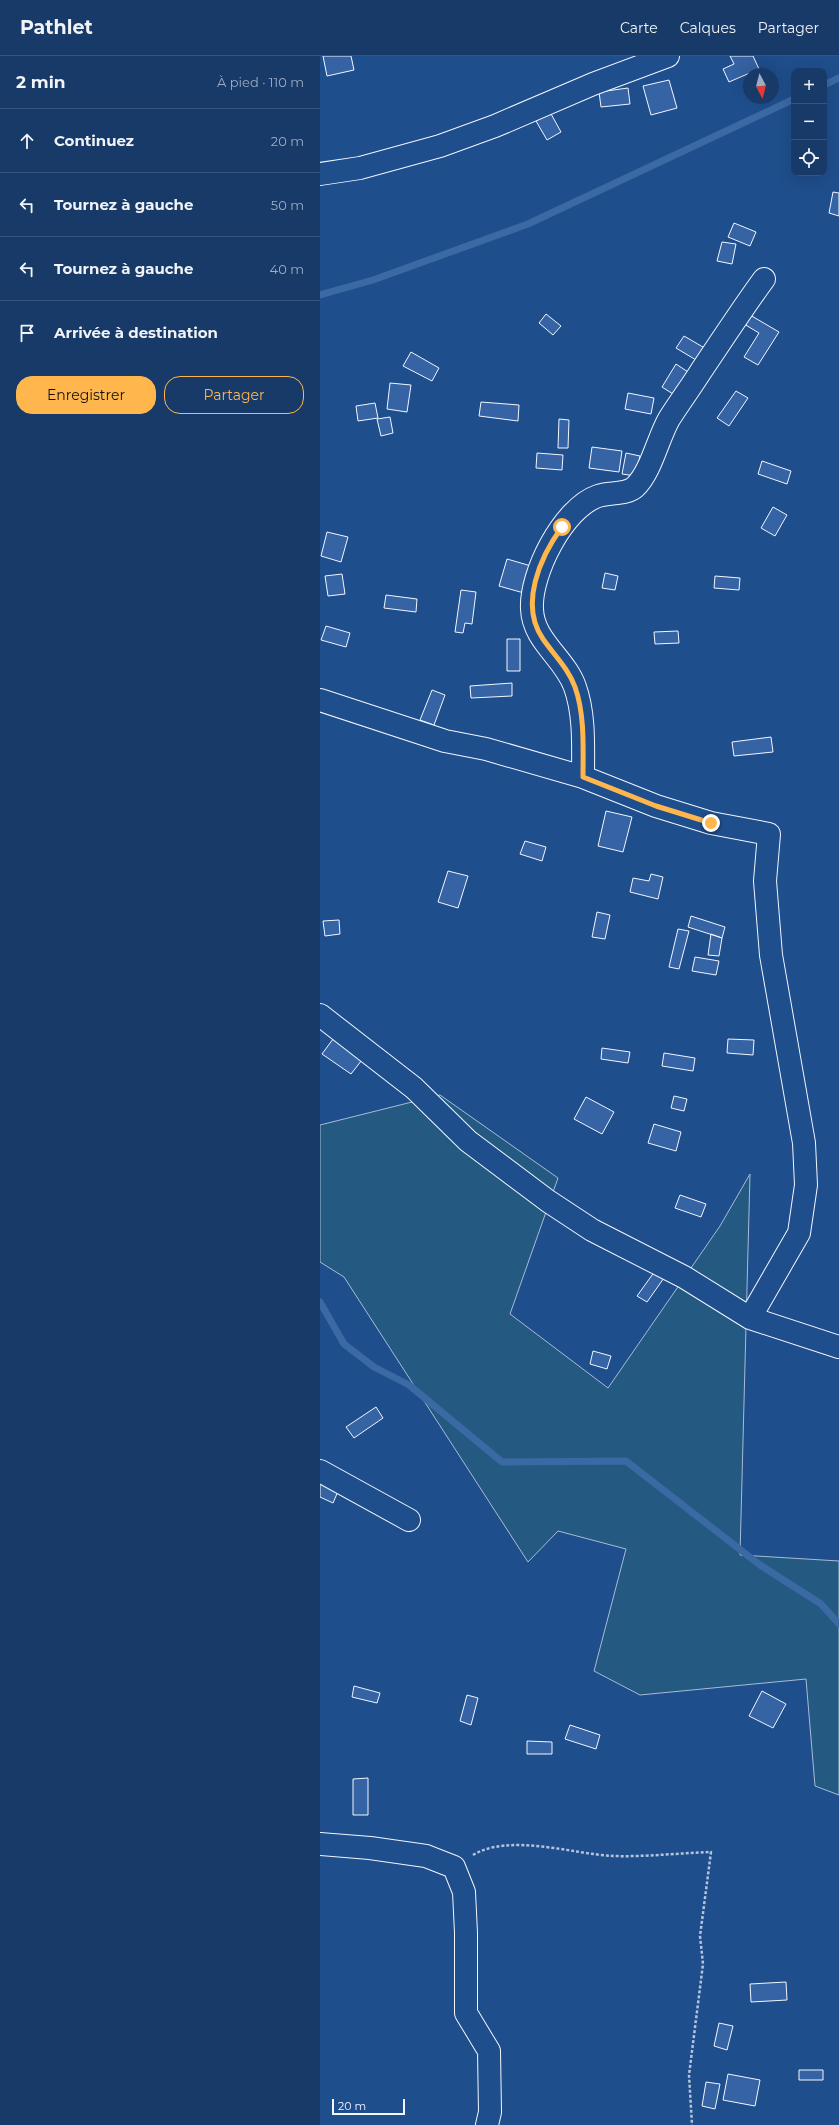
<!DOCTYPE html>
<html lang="fr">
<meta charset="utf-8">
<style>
body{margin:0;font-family:Montserrat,sans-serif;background:#20416f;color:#f1f3f6}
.controls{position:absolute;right:12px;top:12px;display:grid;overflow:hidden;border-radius:8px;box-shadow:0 4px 16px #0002}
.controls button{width:36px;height:36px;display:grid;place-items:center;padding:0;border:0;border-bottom:1px solid #36547d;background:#173a69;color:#f1f3f6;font:20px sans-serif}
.compass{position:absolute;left:423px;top:12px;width:36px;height:36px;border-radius:50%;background:#173a69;box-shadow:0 4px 16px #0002;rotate:173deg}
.scale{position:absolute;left:12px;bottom:10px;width:73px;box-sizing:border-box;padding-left:4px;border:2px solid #f2f6ff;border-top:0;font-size:11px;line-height:14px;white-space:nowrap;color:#f2f6ff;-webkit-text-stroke:3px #1f4e8c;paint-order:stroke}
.stop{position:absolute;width:12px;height:12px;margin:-9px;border:3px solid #ffb74d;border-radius:50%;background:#fff}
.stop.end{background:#ffb74d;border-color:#fff;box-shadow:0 1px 4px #0008}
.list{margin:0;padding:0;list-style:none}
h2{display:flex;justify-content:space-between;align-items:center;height:52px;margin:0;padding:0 16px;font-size:17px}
h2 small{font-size:13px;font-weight:400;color:#9eadc0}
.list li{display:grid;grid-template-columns:26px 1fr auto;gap:12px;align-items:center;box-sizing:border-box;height:64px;padding:0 16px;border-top:1px solid #36547d}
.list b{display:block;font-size:15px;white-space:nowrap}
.list em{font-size:13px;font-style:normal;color:#9eadc0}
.actions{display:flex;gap:8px;padding:12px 16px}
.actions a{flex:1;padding:9px 0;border:1px solid #ffb74d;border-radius:16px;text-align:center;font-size:14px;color:#ffb74d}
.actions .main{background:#ffb74d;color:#111}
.icon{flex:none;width:22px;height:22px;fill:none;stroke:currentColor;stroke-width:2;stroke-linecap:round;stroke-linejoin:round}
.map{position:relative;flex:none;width:519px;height:2069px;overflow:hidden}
header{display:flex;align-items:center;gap:24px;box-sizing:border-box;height:56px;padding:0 20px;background:#173a69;border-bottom:1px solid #36547d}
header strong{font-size:19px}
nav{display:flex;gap:22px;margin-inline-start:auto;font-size:14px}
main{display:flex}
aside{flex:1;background:#173a69}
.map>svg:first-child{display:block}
</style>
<header>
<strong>Pathlet</strong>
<nav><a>Carte</a><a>Calques</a><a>Partager</a></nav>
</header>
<main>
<aside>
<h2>2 min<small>À pied · 110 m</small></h2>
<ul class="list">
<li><svg class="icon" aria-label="ahead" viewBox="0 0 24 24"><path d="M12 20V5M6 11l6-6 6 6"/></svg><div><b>Continuez</b></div><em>20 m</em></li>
<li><svg class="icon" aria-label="left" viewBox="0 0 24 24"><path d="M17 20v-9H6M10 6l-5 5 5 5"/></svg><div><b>Tournez à gauche</b></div><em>50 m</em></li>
<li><svg class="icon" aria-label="left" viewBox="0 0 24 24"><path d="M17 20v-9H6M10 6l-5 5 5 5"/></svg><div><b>Tournez à gauche</b></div><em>40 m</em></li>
<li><svg class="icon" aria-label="arrive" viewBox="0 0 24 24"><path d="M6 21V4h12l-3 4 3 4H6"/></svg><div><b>Arrivée à destination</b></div></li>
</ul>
<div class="actions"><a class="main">Enregistrer</a><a>Partager</a></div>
</aside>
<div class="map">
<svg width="519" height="2069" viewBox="0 0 519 2069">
<rect width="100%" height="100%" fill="#1f4e8c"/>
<!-- green -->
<path fill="#245a82" stroke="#a8bbd7" d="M120 1039 238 1122 190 1258 288 1332 400 1170 430 1118 420 1499 519 1505V1739L495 1730 486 1623 320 1639 274 1615 306 1493 238 1475 208 1506 24 1221 0 1206V1069Z"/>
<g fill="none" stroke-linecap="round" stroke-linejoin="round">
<!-- stream -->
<path stroke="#3b69a3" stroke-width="7" d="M504 29 519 22
M0 239 53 224 208 168 474 43
M0 1246 24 1288 54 1311 89 1329 182 1406 306 1405 440 1509 501 1548 519 1568"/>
</g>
<!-- building -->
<path fill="#3563a3" stroke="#f2f6ff" d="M3 0H31L34 14 7 20Z
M410 0H433L439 13 409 26 403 13 414 8Z
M349 24 357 52 331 59 323 30Z
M308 32 310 48 281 51 279 36Z
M230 56 241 76 227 84 216 65Z
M513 136 519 137V160L509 157Z
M414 167 436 176 430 190 408 181Z
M402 186 416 188 412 208 397 205Z
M226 258 241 270 233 279 219 267Z
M430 259 459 276 438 309 424 301 439 277 424 268Z
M364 280 388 294 381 307 356 292Z
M91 296 119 312 112 325 83 310Z
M356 308 368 316 353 338 342 331Z
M70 327 91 329 87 356 67 353Z
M416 335 428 342 409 370 397 362Z
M308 337 334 342 331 358 305 353Z
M161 346 199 349 198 365 159 360Z
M55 347 58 362 38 365 36 350Z
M70 361 73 377 61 380 57 363Z
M239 363 249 364 248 392H238Z
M272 391 302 395 299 416 269 412Z
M217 397 243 399 242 414 216 412Z
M306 397 320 400 316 420 302 418Z
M442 405 471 415 467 428 438 418Z
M453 451 467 459 455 480 441 472Z
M7 476 28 481 21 506 1 500Z
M187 503 218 512 211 539 179 530Z
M285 517 298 520 295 534 282 532Z
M22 518 25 538 8 540 5 520Z
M395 520 420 522 419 534 394 532Z
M141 534 156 536 152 568 145 567 143 577 135 576Z
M66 539 97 543 96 556 64 552Z
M6 570 30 577 26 591 1 584Z
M358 575 359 587 335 588 334 576Z
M187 583H200V615H187Z
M192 627V640L151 642 150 630Z
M112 634 125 639 114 669 100 664Z
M451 681 453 696 414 700 412 686Z
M286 755 312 761 303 796 278 790Z
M205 785 226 791 222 805 200 798Z
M128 815 148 820 138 852 118 846Z
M331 818 343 821 338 843 310 836 313 822 329 825Z
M277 856 290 859 285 883 272 881Z
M371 860 405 871 402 882 368 871Z
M19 864 20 878 5 880 3 865Z
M358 873 369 875 359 913 349 911Z
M391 878 402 882 399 900 388 899Z
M375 901 399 905 396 919 372 915Z
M16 979 45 1000 31 1018 2 998Z
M408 983 434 984 433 999 407 997Z
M282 992 310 996 308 1007 281 1003Z
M344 997 375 1002 373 1015 342 1010Z
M354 1040 367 1043 364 1055 351 1052Z
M266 1041 294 1056 282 1078 254 1063Z
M334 1068 361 1076 356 1095 328 1087Z
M360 1139 386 1148 381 1161 355 1152Z
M335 1215 344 1222 327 1246 317 1240Z
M273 1295 291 1300 287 1313 270 1308Z
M56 1351 63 1362 34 1382 26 1371Z
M0 1425 19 1433 13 1447 0 1441Z
M34 1630 60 1637 57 1647 32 1641Z
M442 1635 466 1648 453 1672 429 1660Z
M147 1639 158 1642 151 1669 140 1665Z
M250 1669 280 1679 276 1693 245 1683Z
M207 1685 232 1686V1698H207Z
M48 1722V1759H33V1723Z
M466 1926 467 1944 431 1946 430 1928Z
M399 1967 413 1970 407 1994 394 1990Z
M479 2014H503V2024H479Z
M408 2018 440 2024 435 2050 403 2044Z
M386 2026 400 2028 395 2053 382 2050Z"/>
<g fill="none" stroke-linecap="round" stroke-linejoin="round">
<defs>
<path id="minor" d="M0 118 40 112 120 90 175 70 273 28 348 0
M0 644 125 685 166 693 263 721 336 750 391 767 449 778 445 825 451 899 484 1087 486 1129 479 1177 430 1262
M263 721C263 692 265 659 255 631 245 602 213 585 212 553 210 518 243 452 278 440 289 436 306 439 315 431 331 416 338 382 349 363 359 347 371 331 381 315 402 284 422 253 444 223
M0 959 94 1032 148 1085 228 1145 272 1174 364 1221 430 1262 519 1291
M0 1415 89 1464
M0 1788 50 1792 106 1800 134 1811 144 1836 146 1877V1957L169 1995 170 2056 167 2069"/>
</defs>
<!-- minor casing -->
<use href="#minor" stroke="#f2f6ff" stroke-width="24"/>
<!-- path -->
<path stroke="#b3c4dc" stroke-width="2.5" stroke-dasharray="3 2" stroke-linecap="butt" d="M153 1799C189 1777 253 1798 293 1800 326 1801 359 1797 391 1796L380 1880 383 1908 369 2019 372 2069"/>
<!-- minor -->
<use href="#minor" stroke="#1f4e8c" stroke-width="22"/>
</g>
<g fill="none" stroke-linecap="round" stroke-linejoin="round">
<!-- route -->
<path stroke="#ffb74d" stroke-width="5" d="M242 471C220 501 199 549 223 583 234 599 248 612 255 631 265 659 263 692 263 721L336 750 391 767"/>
</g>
</svg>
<div class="controls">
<button>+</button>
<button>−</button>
<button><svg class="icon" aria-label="locate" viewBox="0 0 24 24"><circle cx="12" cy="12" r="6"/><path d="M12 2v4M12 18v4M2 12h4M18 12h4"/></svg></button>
</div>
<svg class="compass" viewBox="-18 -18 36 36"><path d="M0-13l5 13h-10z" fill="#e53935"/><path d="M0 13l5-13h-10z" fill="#9eadc0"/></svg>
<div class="scale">20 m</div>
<div class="stop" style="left:242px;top:471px"></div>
<div class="stop end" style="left:391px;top:767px"></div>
</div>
</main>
